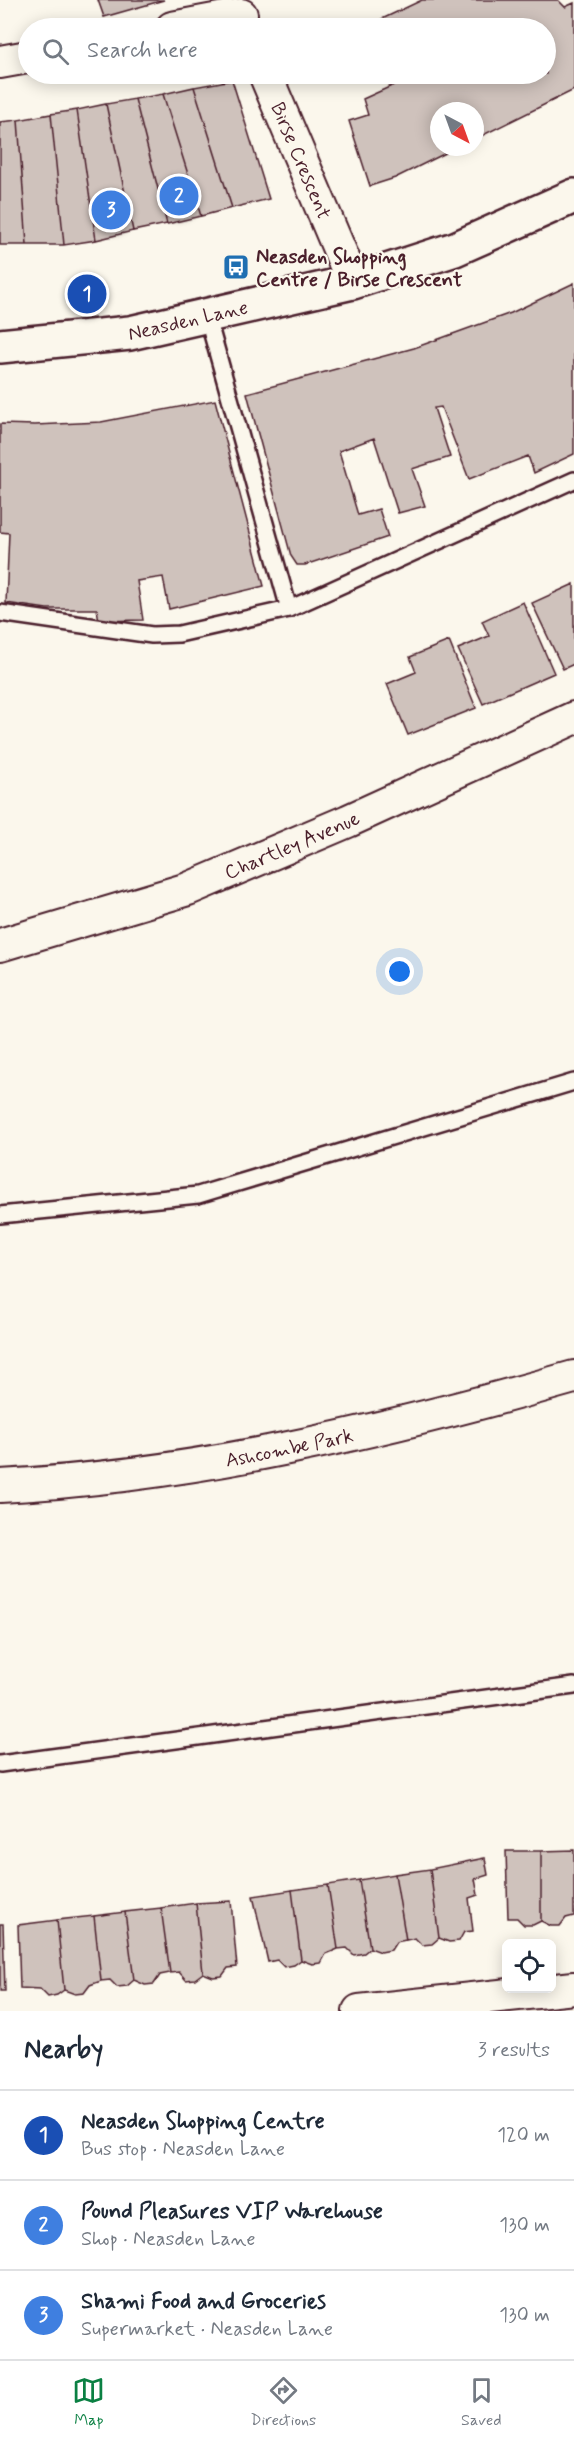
<!DOCTYPE html>
<meta charset="utf-8">
<style>
body{margin:0;font-family:Mynerve,sans-serif;background:#f2f2f3;color:#1f2937}
.controls{position:absolute;right:18px;bottom:18px;display:grid;overflow:hidden;border-radius:9px;box-shadow:0 3px 15px #0003}
.controls button{width:54px;height:54px;display:grid;place-items:center;padding:0;border:0;border-bottom:2px solid #e0e1e3;background:#fff;color:#1f2937;font:30px sans-serif}
.compass{position:absolute;left:430px;top:102px;width:54px;height:54px;border-radius:50%;background:#fff;box-shadow:0 3px 15px #0003;rotate:139deg}
.you{position:absolute;left:400px;top:972px;width:21px;height:21px;margin:-15px;border:4px solid #fff;border-radius:50%;background:#1a73e8;box-shadow:0 0 0 9px #1a73e833}
.badge{display:grid;place-items:center;width:39px;height:39px;border-radius:50%;background:#0b8043;color:#fff;font-size:20px;font-weight:700}
.pin{position:absolute;translate:-50% -50%;border:3px solid #fff;box-shadow:0 2px 6px #0006}
.list{margin:0;padding:0;list-style:none}
h2{display:flex;justify-content:space-between;align-items:center;height:78px;margin:0;padding:0 24px;font-size:26px}
h2 small{font-size:20px;font-weight:400;color:#747a83}
.list li{display:grid;grid-template-columns:39px 1fr auto;gap:18px;align-items:center;box-sizing:border-box;height:90px;padding:0 24px;border-top:2px solid #e0e1e3}
.list b{display:block;font-size:22px;white-space:nowrap}
.list p{margin:0;font-size:20px;white-space:nowrap;color:#747a83}
.list em{font-size:20px;font-style:normal;color:#747a83}
.icon{flex:none;width:33px;height:33px;fill:none;stroke:currentColor;stroke-width:2;stroke-linecap:round;stroke-linejoin:round}
.map{position:relative;flex:none;width:574px;height:2011px;overflow:hidden}
.search{position:absolute;background:#fff;box-shadow:0 3px 15px #0003;left:18px;right:18px;top:18px;height:66px;display:flex;align-items:center;gap:15px;box-sizing:border-box;padding:0 21px;border-radius:33px;color:#747a83;font-size:22px}
.sheet{height:348px;background:#fff}
nav{display:flex;justify-content:space-around;align-items:center;box-sizing:border-box;height:84px;border-top:2px solid #e0e1e3;background:#fff;font-size:16px;color:#747a83}
nav a{display:grid;justify-items:center;gap:3px}
nav .on{color:#0b8043}
.map>svg:first-child{display:block}
</style>
<div class="map">
<svg width="574" height="2011" viewBox="0 0 574 2011">
<rect width="100%" height="100%" fill="#fbf7ec"/>
<filter id="ink" filterUnits="userSpaceOnUse"><feTurbulence type="fractalNoise" baseFrequency=".0167" numOctaves="2"/><feDisplacementMap in="SourceGraphic" scale="12" xChannelSelector="R" yChannelSelector="G"/><feConvolveMatrix kernelMatrix="1 2 1 2 8 2 1 2 1" color-interpolation-filters="sRGB"/></filter>
<g filter="url(#ink)">
<!-- building -->
<path fill="#cfc2bc" stroke="#4a1f2b" stroke-width="1.5" d="M98 0H164L104 17Z
M422 0H558L565 7 574 3V90L475 139V111H439V147H458L395 178 370 186 349 121 368 115 363 99 418 74H546V28H460L456 24 446 28H363Z
M232 80 269 199 232 208 194 87Z
M194 87 232 208 201 216 163 94Z
M163 94 201 216 167 224 135 99Z
M135 99 167 224 133 231 106 104Z
M106 104 133 231 96 240 77 110Z
M77 110 96 240 64 245 51 114Z
M51 114 64 245H27L18 120Z
M18 120 27 245H0V122Z
M574 283V454L534 473 528 456 469 479 441 407 434 408 450 457 412 469 425 506 398 513 374 438 339 451 358 515 379 509 388 537 305 565H297L291 556 247 393 414 348 511 313Z
M215 400 264 586 169 609 163 577 137 581 143 620 99 621 97 609H47L6 603 9 533 0 532V424L35 425 101 422Z
M574 584V664L563 669 532 603Z
M523 602 554 673 483 704 458 649 489 636 482 621Z
M449 641 476 708 408 735 387 684 416 672 410 657Z
M574 1850V1916L566 1918 560 1926H551L541 1921V1851Z
M506 1851H541V1921L533 1925H524L517 1918H508Z
M485 1858 488 1875 475 1879 478 1895 469 1898 473 1931 464 1932 459 1941 449 1942 439 1938 430 1869Z
M430 1869 439 1938 432 1944 422 1945 415 1938 406 1940 395 1874Z
M395 1874 406 1940 396 1942 391 1950 381 1952 370 1948 359 1880Z
M359 1880 370 1948 364 1953 354 1955 347 1948 338 1949 328 1885Z
M328 1885 338 1949 326 1954 321 1963 312 1964 301 1960 292 1890Z
M292 1890 301 1960 294 1965 284 1967 277 1960 268 1962 253 1896Z
M231 1901 237 1967 228 1968 222 1976 213 1977 203 1973 196 1903Z
M196 1903 203 1973 195 1979 186 1980 179 1972 170 1973 161 1908Z
M161 1908 170 1973 160 1975 154 1984 145 1985 134 1980 125 1912Z
M125 1912 134 1980 127 1986 117 1987 110 1980 101 1981 94 1916Z
M94 1916 101 1981 90 1985 84 1993 75 1994 64 1990 57 1920Z
M57 1920 64 1990 57 1995 48 1997 40 1989 20 1988 18 1925Z
M0 1924H3L5 1991H0Z"/>
<g fill="none" stroke-linecap="round" stroke-linejoin="round">
<defs>
<path id="lane" d="M207 316 289 609 574 480
M0 613 152 635 179 634 289 609
M0 1215 198 1195 574 1082
M0 1764 574 1686"/>
<g id="street">
<path d="M172 28 241 15"/>
<path d="M0 62 28 57"/>
<path id="s1" d="M265 74 353 282"/>
<path id="s2" d="M0 945 188 889 348 821 574 718"/>
<path id="s3" d="M0 1486C195 1476 387 1430 574 1377"/>
<path d="M359 2011 574 1988"/>
</g>
<g id="secondary">
<path id="s4" d="M0 346 130 333 353 282 455 249 574 196"/>
</g>
</defs>
<!-- lane casing -->
<use href="#lane" stroke="#4a1f2b" stroke-width="20"/>
<!-- street casing -->
<use href="#street" stroke="#4a1f2b" stroke-width="36"/>
<!-- secondary casing -->
<use href="#secondary" stroke="#4a1f2b" stroke-width="38"/>
<!-- lane -->
<use href="#lane" stroke="#fbf7ec" stroke-width="15"/>
<!-- street -->
<use href="#street" stroke="#fbf7ec" stroke-width="32"/>
<!-- secondary -->
<use href="#secondary" stroke="#fbf7ec" stroke-width="33"/>
</g>
</g>
<!-- icons -->
<defs>
<symbol id="bus-square" viewBox="-11 -11 22 22"><rect x="-9" y="-9" width="18" height="18" rx="4" fill="#1f6fb2" stroke="#fbf7ec"/><path d="M-5-6H5V4H4V6H2V4H-2V6H-4V4H-5ZM-3.5-4V0h7V-4ZM-3.5 1.2v1.5H-2V1.2ZM2 1.2v1.5H3.5V1.2Z" fill="#fff"/></symbol>
</defs>
<g fill-rule="evenodd">
<use href="#bus-square" x="221" y="252" width="30" height="30"/>
</g>
<g text-anchor="middle" stroke-width="4.5" stroke-linejoin="round" paint-order="stroke">
<!-- street labels -->
<g font-size="20" fill="#4a1f2b" stroke="#fbf7ec">
<text dy="7" stroke="none"><textPath href="#s1" startOffset="94">Birse Crescent</textPath></text>
<text dy="7" stroke="none"><textPath href="#s4" startOffset="190">Neasden Lane</textPath></text>
<text dy="7" stroke="none"><textPath href="#s2" startOffset="309">Chartley Avenue</textPath></text>
<text dy="7" stroke="none"><textPath href="#s3" startOffset="292">Ashcombe Park</textPath></text>
</g>
<!-- poi labels -->
<g font-size="20" font-weight="bold" fill="#4a1f2b" stroke="#fbf7ec" text-anchor="start">
<text x="256" y="263">Neasden Shopping<tspan x="256" dy="23">Centre / Birse Crescent</tspan></text>
</g>
</g>
</svg>
<div class="controls">
<button><svg class="icon" aria-label="locate" viewBox="0 0 24 24"><circle cx="12" cy="12" r="6"/><path d="M12 2v4M12 18v4M2 12h4M18 12h4"/></svg></button>
</div>
<svg class="compass" viewBox="-18 -18 36 36"><path d="M0-13l5 13h-10z" fill="#e53935"/><path d="M0 13l5-13h-10z" fill="#747a83"/></svg>
<div class="you"></div>
<div class="pin badge" style="left:87px;top:294px;background:#1a4fb4">1</div>
<div class="pin badge" style="left:179px;top:196px;background:#3f7fe0">2</div>
<div class="pin badge" style="left:111px;top:210px;background:#3f7fe0">3</div>
<div class="search"><svg class="icon" aria-label="search" viewBox="0 0 24 24"><circle cx="10" cy="10" r="6"/><path d="M15 15l6 6"/></svg>Search here</div>
</div>
<section class="sheet">
<h2>Nearby<small>3 results</small></h2>
<ul class="list">
<li><span class="badge" style="background:#1a4fb4">1</span><div><b>Neasden Shopping Centre</b><p>Bus stop · Neasden Lane</p></div><em>120 m</em></li>
<li><span class="badge" style="background:#3f7fe0">2</span><div><b>Pound Pleasures VIP Warehouse</b><p>Shop · Neasden Lane</p></div><em>130 m</em></li>
<li><span class="badge" style="background:#3f7fe0">3</span><div><b>Shami Food and Groceries</b><p>Supermarket · Neasden Lane</p></div><em>130 m</em></li>
</ul>
</section>
<nav>
<a class="on"><svg class="icon" aria-label="map" viewBox="0 0 24 24"><path d="M3 6l6-2 6 2 6-2v14l-6 2-6-2-6 2zM9 4v14M15 6v14"/></svg>Map</a>
<a><svg class="icon" aria-label="directions" viewBox="0 0 24 24"><path d="M12 3l9 9-9 9-9-9zM9 14v-3h6M13 9l2 2-2 2"/></svg>Directions</a>
<a><svg class="icon" aria-label="saved" viewBox="0 0 24 24"><path d="M7 4h10v16l-5-4-5 4z"/></svg>Saved</a>
</nav>
